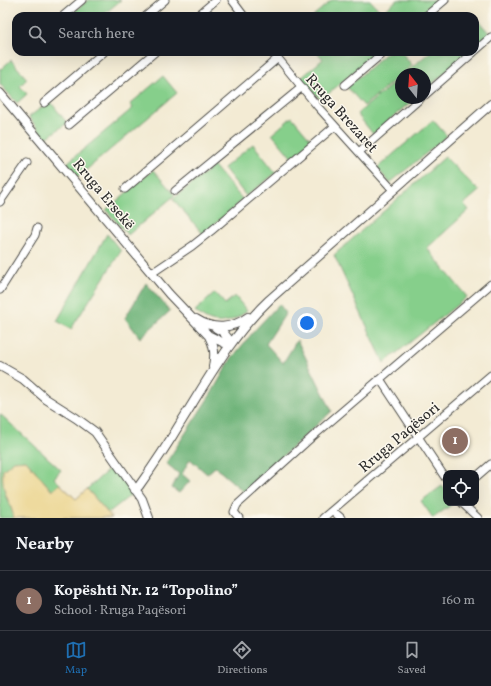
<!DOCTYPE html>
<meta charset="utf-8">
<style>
body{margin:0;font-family:Vollkorn,serif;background:#20242c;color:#f1f3f6}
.controls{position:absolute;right:12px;bottom:12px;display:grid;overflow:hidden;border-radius:8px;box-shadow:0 4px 16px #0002}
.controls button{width:36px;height:36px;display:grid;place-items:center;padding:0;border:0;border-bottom:1px solid #363941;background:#171b24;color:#f1f3f6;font:20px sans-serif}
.compass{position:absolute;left:395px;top:68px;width:36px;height:36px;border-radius:50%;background:#171b24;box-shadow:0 4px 16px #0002;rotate:343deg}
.you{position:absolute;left:307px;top:323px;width:14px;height:14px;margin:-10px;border:3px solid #fff;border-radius:50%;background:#1a73e8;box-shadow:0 0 0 6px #1a73e833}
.badge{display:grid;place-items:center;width:26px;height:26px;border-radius:50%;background:#1f6fb2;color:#fff;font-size:13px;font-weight:700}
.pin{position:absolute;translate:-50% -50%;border:2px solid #fff;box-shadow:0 1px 4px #0006}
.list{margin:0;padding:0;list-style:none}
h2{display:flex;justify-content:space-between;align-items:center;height:52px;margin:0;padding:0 16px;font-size:17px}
h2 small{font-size:13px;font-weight:400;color:#9ea1a6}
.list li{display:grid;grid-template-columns:26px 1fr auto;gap:12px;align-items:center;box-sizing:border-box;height:60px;padding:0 16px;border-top:1px solid #363941}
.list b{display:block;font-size:15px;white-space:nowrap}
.list p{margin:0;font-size:13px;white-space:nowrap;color:#9ea1a6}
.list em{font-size:13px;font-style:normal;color:#9ea1a6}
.icon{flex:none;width:22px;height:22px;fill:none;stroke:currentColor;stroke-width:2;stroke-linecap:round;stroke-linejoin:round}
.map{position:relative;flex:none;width:491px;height:518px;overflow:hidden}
.search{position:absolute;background:#171b24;box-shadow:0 4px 16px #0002;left:12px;right:12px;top:12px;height:44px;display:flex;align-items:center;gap:10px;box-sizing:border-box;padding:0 14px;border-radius:12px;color:#9ea1a6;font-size:15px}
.sheet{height:112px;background:#171b24}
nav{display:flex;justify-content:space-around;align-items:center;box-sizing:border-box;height:56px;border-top:1px solid #363941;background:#171b24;font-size:11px;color:#9ea1a6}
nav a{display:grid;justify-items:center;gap:2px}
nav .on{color:#1f6fb2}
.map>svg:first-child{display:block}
</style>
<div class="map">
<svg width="491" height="518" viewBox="0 0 491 518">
<rect width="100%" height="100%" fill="#fbf7ec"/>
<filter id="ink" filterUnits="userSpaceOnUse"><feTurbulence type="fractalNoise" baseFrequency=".025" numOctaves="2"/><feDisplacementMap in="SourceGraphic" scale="8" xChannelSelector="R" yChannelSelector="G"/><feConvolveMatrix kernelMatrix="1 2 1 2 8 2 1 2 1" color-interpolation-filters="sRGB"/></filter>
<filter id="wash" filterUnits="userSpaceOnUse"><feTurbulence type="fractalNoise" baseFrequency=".012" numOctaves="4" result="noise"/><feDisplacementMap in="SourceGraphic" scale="16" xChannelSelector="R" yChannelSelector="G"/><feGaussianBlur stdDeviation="0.9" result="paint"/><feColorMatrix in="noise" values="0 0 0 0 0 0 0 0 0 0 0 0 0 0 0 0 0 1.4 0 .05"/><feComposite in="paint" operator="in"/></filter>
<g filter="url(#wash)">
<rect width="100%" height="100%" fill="#f3ebd4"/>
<!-- green -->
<path fill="#86cf8b" stroke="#587d5b" d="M88 0H121L102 16H69Z
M332 0H370L382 13 397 0H437L419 16H313Z
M475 17 490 34 475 47Z
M317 52H377L321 100 301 78 323 59Z
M388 52H401L412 65 364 106 347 87Z
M430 52H469L425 90V74H404Z
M11 60 27 79 20 86 27 94 17 103 0 84V68L1 69Z
M163 76 177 93 78 177 67 163 133 108 130 104Z
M401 77V98H415L373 134 357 114Z
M50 101 67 123 45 139 29 117Z
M292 117 312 141 292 158 272 134Z
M433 120 447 136 390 183 377 168Z
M253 144 276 173 246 196 224 168Z
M445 157 479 191 464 204 469 210 427 248 467 297 384 363 334 255Z
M214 166 243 200 203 234 173 199Z
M153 170 175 195 128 235 106 210Z
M107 234 121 251 71 329 57 321Z
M215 293 225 304 235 296 247 311C229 325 212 327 195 311Z
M0 414 61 470 54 478 60 484 52 491 26 460 14 461 3 470 5 495 12 510 14 518H0Z
M114 465 126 485 131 495 108 513 87 489Z
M442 486 446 491V503H454L433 518 421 501Z"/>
<!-- forest -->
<path fill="#6cb277" stroke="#4c6e51" d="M146 283 170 311 140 338 125 318Z
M279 304 286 313 266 344 283 363 297 340 332 411 244 492 215 467 207 474 190 459 182 474 190 481 179 493 172 488 179 474 166 463 211 394 231 359 254 331Z"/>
<!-- sand -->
<path fill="#eeda9e" stroke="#8c8264" d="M26 460 52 491 60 484 76 499 87 489 112 518H14C10 499 1 493 3 470L14 461Z"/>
</g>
<g filter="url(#ink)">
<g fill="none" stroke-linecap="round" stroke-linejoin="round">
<defs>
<path id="minor" d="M232 0 244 16
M63 16 82 0
M146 16 165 0
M197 16 216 0
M426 16 445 0
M475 51 491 37
M273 52 318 107 393 190
M345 85 384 52
M425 95 474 52
M44 103 104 52
M69 125 155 52
M359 152 421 98
M125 189 278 58
M175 191 302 87
M0 202 27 163
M152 273 192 246 211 231 335 126
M0 290 35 235 37 228
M380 379 446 479
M476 477 491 464
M462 503 478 518
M333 511 341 518
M239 518 234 512 237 505 311 438 491 284
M323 518 491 375"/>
<path id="tertiary" d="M0 93 169 294 209 336C215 347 215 355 213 367
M196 319C213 330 232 329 248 317
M210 336 224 343 231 342 223 332 216 328
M0 366 23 379 46 399 76 418 95 432 142 499 149 518
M135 490 139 486C154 465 168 444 181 422 208 379 232 335 269 300L491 104"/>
</defs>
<!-- minor casing -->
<use href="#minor" stroke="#494844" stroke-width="9"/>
<!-- tertiary casing -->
<use href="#tertiary" stroke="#494844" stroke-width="10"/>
<!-- minor -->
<use href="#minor" stroke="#fff" stroke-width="7"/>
<!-- tertiary -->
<use href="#tertiary" stroke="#fff" stroke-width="8"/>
</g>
</g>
<g text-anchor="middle" stroke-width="3" stroke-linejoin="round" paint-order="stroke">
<!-- street labels -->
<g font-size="15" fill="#2b2b2b" stroke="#fbf7ec">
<text transform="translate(342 113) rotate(48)" y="5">Rruga Brezaret</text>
<text transform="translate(104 194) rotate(50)" y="5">Rruga Ersekë</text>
<text transform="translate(399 437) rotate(-40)" y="5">Rruga Paqësori</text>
</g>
</g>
</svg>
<div class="controls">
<button><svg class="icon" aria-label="locate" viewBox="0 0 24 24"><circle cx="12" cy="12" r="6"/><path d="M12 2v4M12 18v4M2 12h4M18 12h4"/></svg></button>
</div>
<svg class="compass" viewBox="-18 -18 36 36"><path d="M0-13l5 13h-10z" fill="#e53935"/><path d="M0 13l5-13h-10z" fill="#9ea1a6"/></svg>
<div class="you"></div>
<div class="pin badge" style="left:455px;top:441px;background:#8d6e63">1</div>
<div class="search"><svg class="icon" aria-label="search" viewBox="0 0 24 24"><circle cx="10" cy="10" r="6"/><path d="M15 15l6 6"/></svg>Search here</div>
</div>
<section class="sheet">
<h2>Nearby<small></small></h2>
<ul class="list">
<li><span class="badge" style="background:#8d6e63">1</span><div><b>Kopështi Nr. 12 “Topolino”</b><p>School · Rruga Paqësori</p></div><em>160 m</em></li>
</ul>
</section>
<nav>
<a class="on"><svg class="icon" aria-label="map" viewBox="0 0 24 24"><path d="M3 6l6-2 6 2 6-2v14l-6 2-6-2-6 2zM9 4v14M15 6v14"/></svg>Map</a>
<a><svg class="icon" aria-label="directions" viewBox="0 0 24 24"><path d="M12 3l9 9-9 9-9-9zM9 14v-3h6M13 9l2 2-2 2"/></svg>Directions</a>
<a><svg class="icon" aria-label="saved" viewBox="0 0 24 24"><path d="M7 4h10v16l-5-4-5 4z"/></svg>Saved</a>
</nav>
